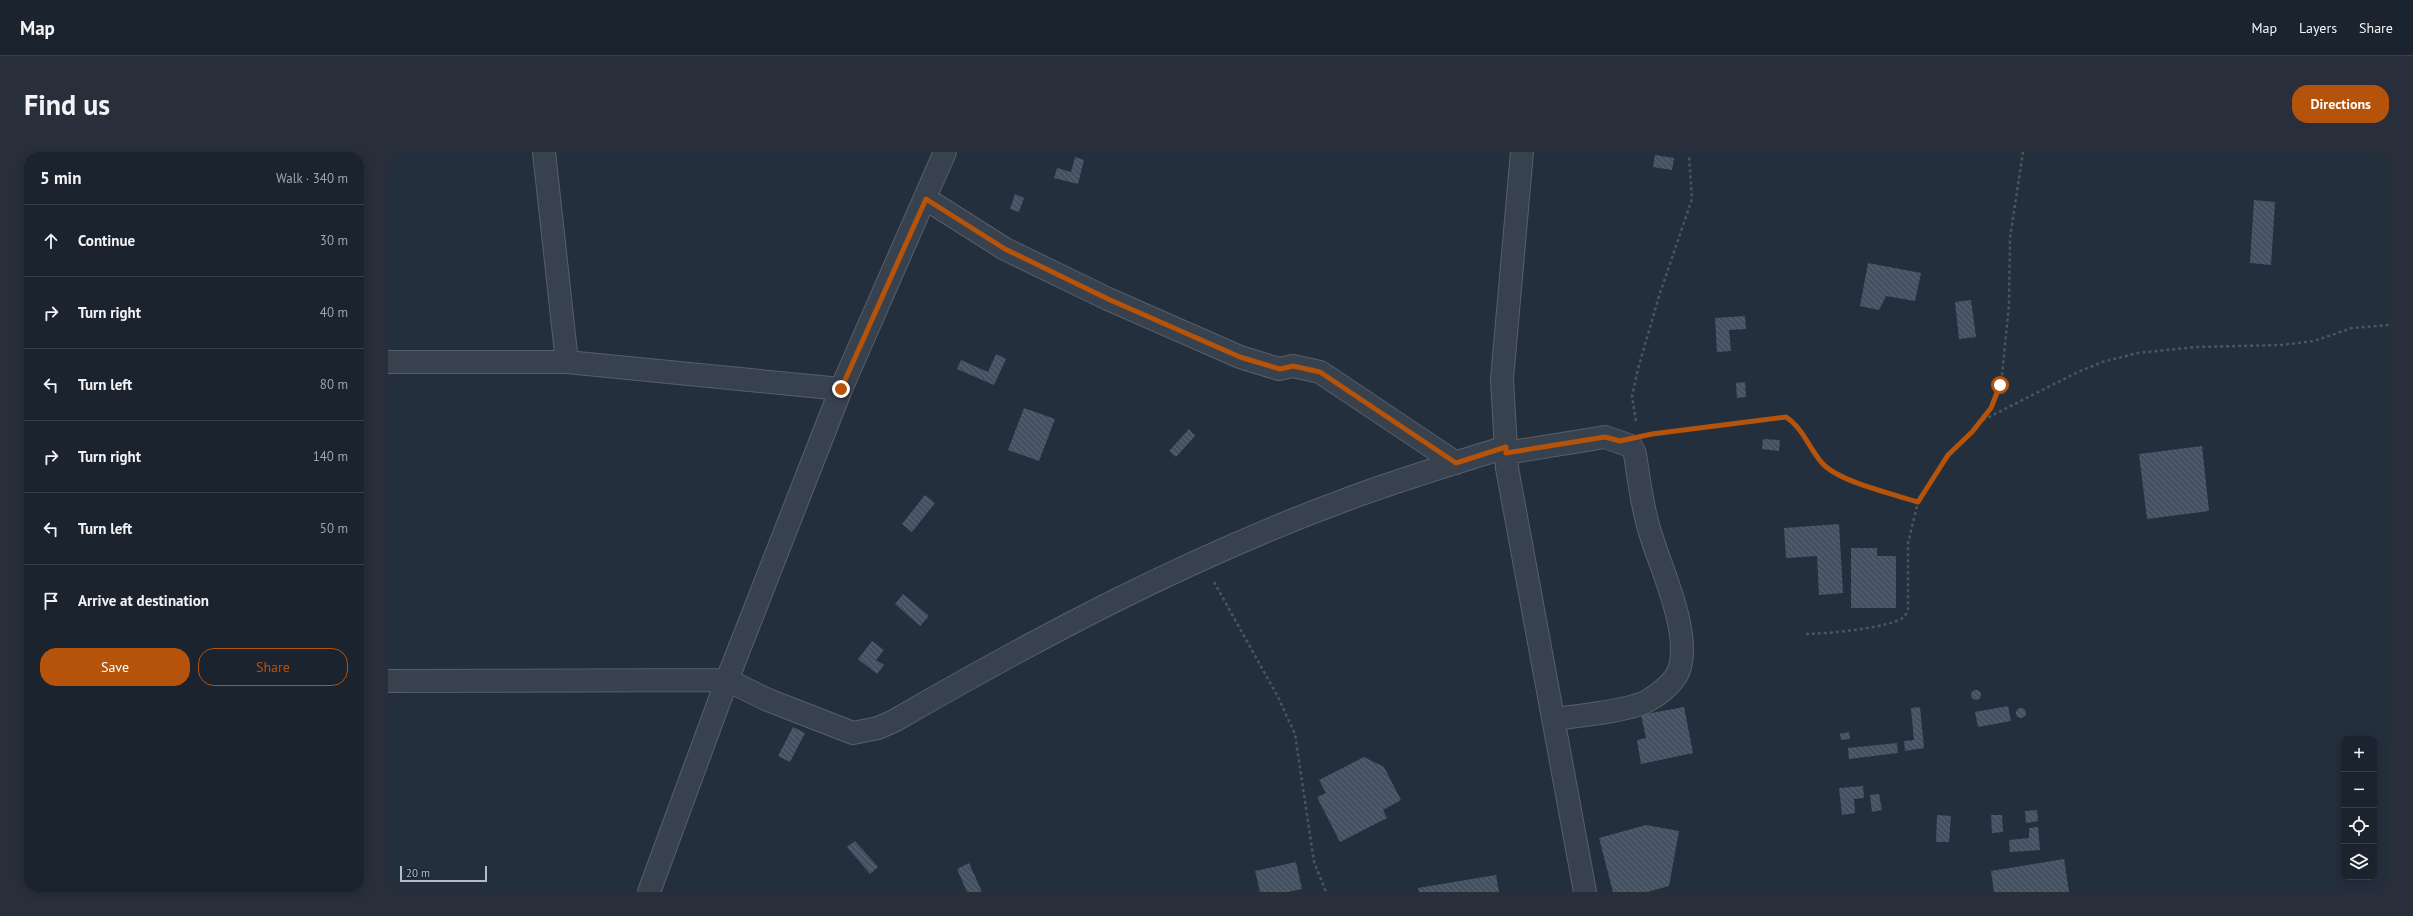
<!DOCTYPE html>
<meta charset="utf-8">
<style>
body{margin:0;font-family:"PT Sans",sans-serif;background:#282f3a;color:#f1f3f6}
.controls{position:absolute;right:12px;bottom:12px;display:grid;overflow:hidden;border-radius:8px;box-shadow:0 2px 10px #0003}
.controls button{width:36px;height:36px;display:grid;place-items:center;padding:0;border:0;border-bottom:1px solid #39404a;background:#1b232e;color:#f1f3f6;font:20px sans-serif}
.scale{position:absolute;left:12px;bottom:10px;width:87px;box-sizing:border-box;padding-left:4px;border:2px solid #b4bcc9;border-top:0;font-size:11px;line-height:14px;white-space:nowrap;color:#b4bcc9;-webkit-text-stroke:3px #1d2633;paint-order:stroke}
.stop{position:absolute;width:12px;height:12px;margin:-9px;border:3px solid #b45309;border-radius:50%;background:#fff}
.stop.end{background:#b45309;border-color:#fff;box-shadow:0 1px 4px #0008}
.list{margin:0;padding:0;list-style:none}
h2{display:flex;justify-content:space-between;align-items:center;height:52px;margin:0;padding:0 16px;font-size:17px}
h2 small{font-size:13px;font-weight:400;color:#a0a4aa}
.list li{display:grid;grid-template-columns:26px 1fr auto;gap:12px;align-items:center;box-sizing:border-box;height:72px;padding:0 16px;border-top:1px solid #39404a}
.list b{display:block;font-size:15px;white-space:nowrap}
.list em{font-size:13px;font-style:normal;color:#a0a4aa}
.actions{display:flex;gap:8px;padding:12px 16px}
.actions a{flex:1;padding:9px 0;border:1px solid #b45309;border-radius:16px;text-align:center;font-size:14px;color:#b45309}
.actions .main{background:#b45309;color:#fff}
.icon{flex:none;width:22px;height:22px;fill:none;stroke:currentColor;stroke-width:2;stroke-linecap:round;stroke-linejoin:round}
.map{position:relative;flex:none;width:2001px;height:740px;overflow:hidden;border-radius:16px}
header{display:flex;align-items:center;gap:24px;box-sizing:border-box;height:56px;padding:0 20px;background:#1b232e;border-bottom:1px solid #39404a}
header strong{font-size:19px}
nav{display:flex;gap:22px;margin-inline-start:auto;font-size:14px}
.intro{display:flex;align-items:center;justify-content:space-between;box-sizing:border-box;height:96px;padding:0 24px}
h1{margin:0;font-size:28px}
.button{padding:10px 18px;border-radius:16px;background:#b45309;color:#fff;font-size:14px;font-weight:700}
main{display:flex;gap:24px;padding:0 24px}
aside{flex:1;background:#1b232e;border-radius:16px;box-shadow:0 2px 10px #0003}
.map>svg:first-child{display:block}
</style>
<header>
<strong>Map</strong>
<nav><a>Map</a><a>Layers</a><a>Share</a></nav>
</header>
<div class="intro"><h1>Find us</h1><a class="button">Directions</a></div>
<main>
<aside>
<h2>5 min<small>Walk · 340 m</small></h2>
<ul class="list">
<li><svg class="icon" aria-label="ahead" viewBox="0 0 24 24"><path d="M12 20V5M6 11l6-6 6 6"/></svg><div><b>Continue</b></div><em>30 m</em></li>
<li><svg class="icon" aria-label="right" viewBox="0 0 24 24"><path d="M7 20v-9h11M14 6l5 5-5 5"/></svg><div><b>Turn right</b></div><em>40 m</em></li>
<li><svg class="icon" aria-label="left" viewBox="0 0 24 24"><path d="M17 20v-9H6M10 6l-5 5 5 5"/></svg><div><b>Turn left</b></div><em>80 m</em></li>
<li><svg class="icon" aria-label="right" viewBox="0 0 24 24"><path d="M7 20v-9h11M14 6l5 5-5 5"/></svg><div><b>Turn right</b></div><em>140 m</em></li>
<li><svg class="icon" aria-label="left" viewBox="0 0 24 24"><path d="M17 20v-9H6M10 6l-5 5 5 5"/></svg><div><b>Turn left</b></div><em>50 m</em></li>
<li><svg class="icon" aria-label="arrive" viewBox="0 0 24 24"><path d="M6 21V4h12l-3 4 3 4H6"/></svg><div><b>Arrive at destination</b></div></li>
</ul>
<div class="actions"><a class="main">Save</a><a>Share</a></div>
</aside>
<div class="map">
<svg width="2001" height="740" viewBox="0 0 2001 740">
<defs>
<pattern id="building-back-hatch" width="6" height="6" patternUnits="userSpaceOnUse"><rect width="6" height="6" fill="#455162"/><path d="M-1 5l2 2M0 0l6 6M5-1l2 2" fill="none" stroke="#5d6877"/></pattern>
</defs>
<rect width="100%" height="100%" fill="#242f3e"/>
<!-- building -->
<path fill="url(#building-back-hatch)" d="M1267 3 1286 6 1284 18 1265 15Z
M687 5 696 8 690 32 666 26 669 16 683 20Z
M627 42 636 46 631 60 622 57Z
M1866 48 1887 50 1883 113 1862 111Z
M1480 111 1533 121 1527 149 1498 144 1491 158 1472 154Z
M1583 148 1588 185 1571 187 1567 150Z
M1357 164 1358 177 1341 178 1343 199 1329 200 1327 166Z
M608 202 618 207 606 233 569 217 573 208 600 220Z
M1357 230 1358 245 1349 246 1348 231Z
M636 256 667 267 651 309 620 298Z
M801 277 807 284 788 305 781 299Z
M1375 287 1392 288 1391 299 1374 297Z
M1814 294 1821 359 1759 367 1751 302Z
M537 343 547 351 524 380 514 372Z
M1451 372 1455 441 1431 443 1429 404 1398 406 1396 376Z
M1463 396H1489V404H1508V456H1463Z
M515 442 541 464 532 474 507 452Z
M484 489 496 498 488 508 496 513 489 522 470 507Z
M1583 543a5 5 0 1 1 10 0a5 5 0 1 1-10 0Z
M1620 554 1623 569 1590 575 1587 560Z
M1296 555 1305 601 1253 612 1249 588 1258 586 1253 563Z
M1532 555 1536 596 1517 599 1516 589 1526 588 1523 556Z
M1628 561a5 5 0 1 1 10 0a5 5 0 1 1-10 0Z
M405 575 417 581 402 610 390 604Z
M1461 580 1462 587 1453 588 1452 582Z
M1509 591 1510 601 1461 607 1460 596Z
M976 605 996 615 1013 648 995 658 999 666 952 690 929 645 938 641 931 628Z
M1475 634 1476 646 1466 647 1467 661 1454 663 1451 636Z
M1491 642 1494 658 1484 660 1482 643Z
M1649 658 1650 669 1638 671 1637 659Z
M1549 663 1563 664 1561 690H1548Z
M1603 663H1614L1615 680 1604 681Z
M1258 673 1291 679 1281 734 1259 740H1225L1211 686Z
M1650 675 1652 698 1622 700 1621 688 1641 686V676Z
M467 689 490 715 482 722 459 695Z
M1676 707 1681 740H1606L1603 719Z
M908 710 914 737 900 740H872L867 719Z
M581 711 594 740H579L569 717Z
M1108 723 1111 740H1031L1030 736Z"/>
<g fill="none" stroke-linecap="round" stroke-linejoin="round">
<defs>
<path id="street" d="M156 0 179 210
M1134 0 1114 227 1119 316 1197 740
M538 47 617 97 720 147 852 205 891 217 905 214 932 220 1068 311
M0 210H179L453 237
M1118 301 1217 285 1243 294 1247 302C1251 328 1254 355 1262 380 1273 417 1302 477 1292 515 1288 529 1273 541 1261 548 1244 559 1188 564 1166 567
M0 529 339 528 380 548 465 581 490 576 506 569C651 485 800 406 957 348 1010 328 1064 312 1118 295
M261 740 339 528 453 237 557 0"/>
</defs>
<!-- street casing -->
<use href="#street" stroke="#565f6c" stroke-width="24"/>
<!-- path -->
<path stroke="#44595c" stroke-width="2.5" stroke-dasharray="3 3" stroke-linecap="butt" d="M1595 268 1690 220 1714 210 1750 201 1808 195 1894 193 1926 189 1964 176 2001 173
M1248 269 1244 244 1250 217 1271 144 1304 47 1301 4
M1265 281 1398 265C1415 276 1421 296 1434 311 1450 329 1506 342 1530 350
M826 430 890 545 907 582 926 710 938 740
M1418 482C1437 482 1503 476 1516 465 1518 463 1519 459 1520 457V391L1530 350 1560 303 1585 280 1603 256 1613 233 1621 153 1622 86 1635 0"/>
<!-- street -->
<use href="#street" stroke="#38414e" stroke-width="22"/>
</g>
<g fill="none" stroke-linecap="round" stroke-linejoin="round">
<!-- route -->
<path stroke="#b45309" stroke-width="5" d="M453 237 538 47 617 97 720 147 852 205 892 217 905 214 932 220 1068 311 1118 295V301L1217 285 1232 289 1264 282 1398 265C1415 276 1421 296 1434 311 1451 330 1505 342 1530 350L1560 303 1584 280 1603 256 1612 233"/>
</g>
</svg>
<div class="controls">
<button>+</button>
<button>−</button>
<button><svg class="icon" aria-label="locate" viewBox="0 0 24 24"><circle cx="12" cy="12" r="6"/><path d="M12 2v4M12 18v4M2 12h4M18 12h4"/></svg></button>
<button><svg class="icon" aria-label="layers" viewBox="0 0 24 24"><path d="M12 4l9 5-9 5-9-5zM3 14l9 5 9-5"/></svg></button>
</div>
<div class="scale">20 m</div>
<div class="stop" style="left:1612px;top:233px"></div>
<div class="stop end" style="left:453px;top:237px"></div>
</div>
</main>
